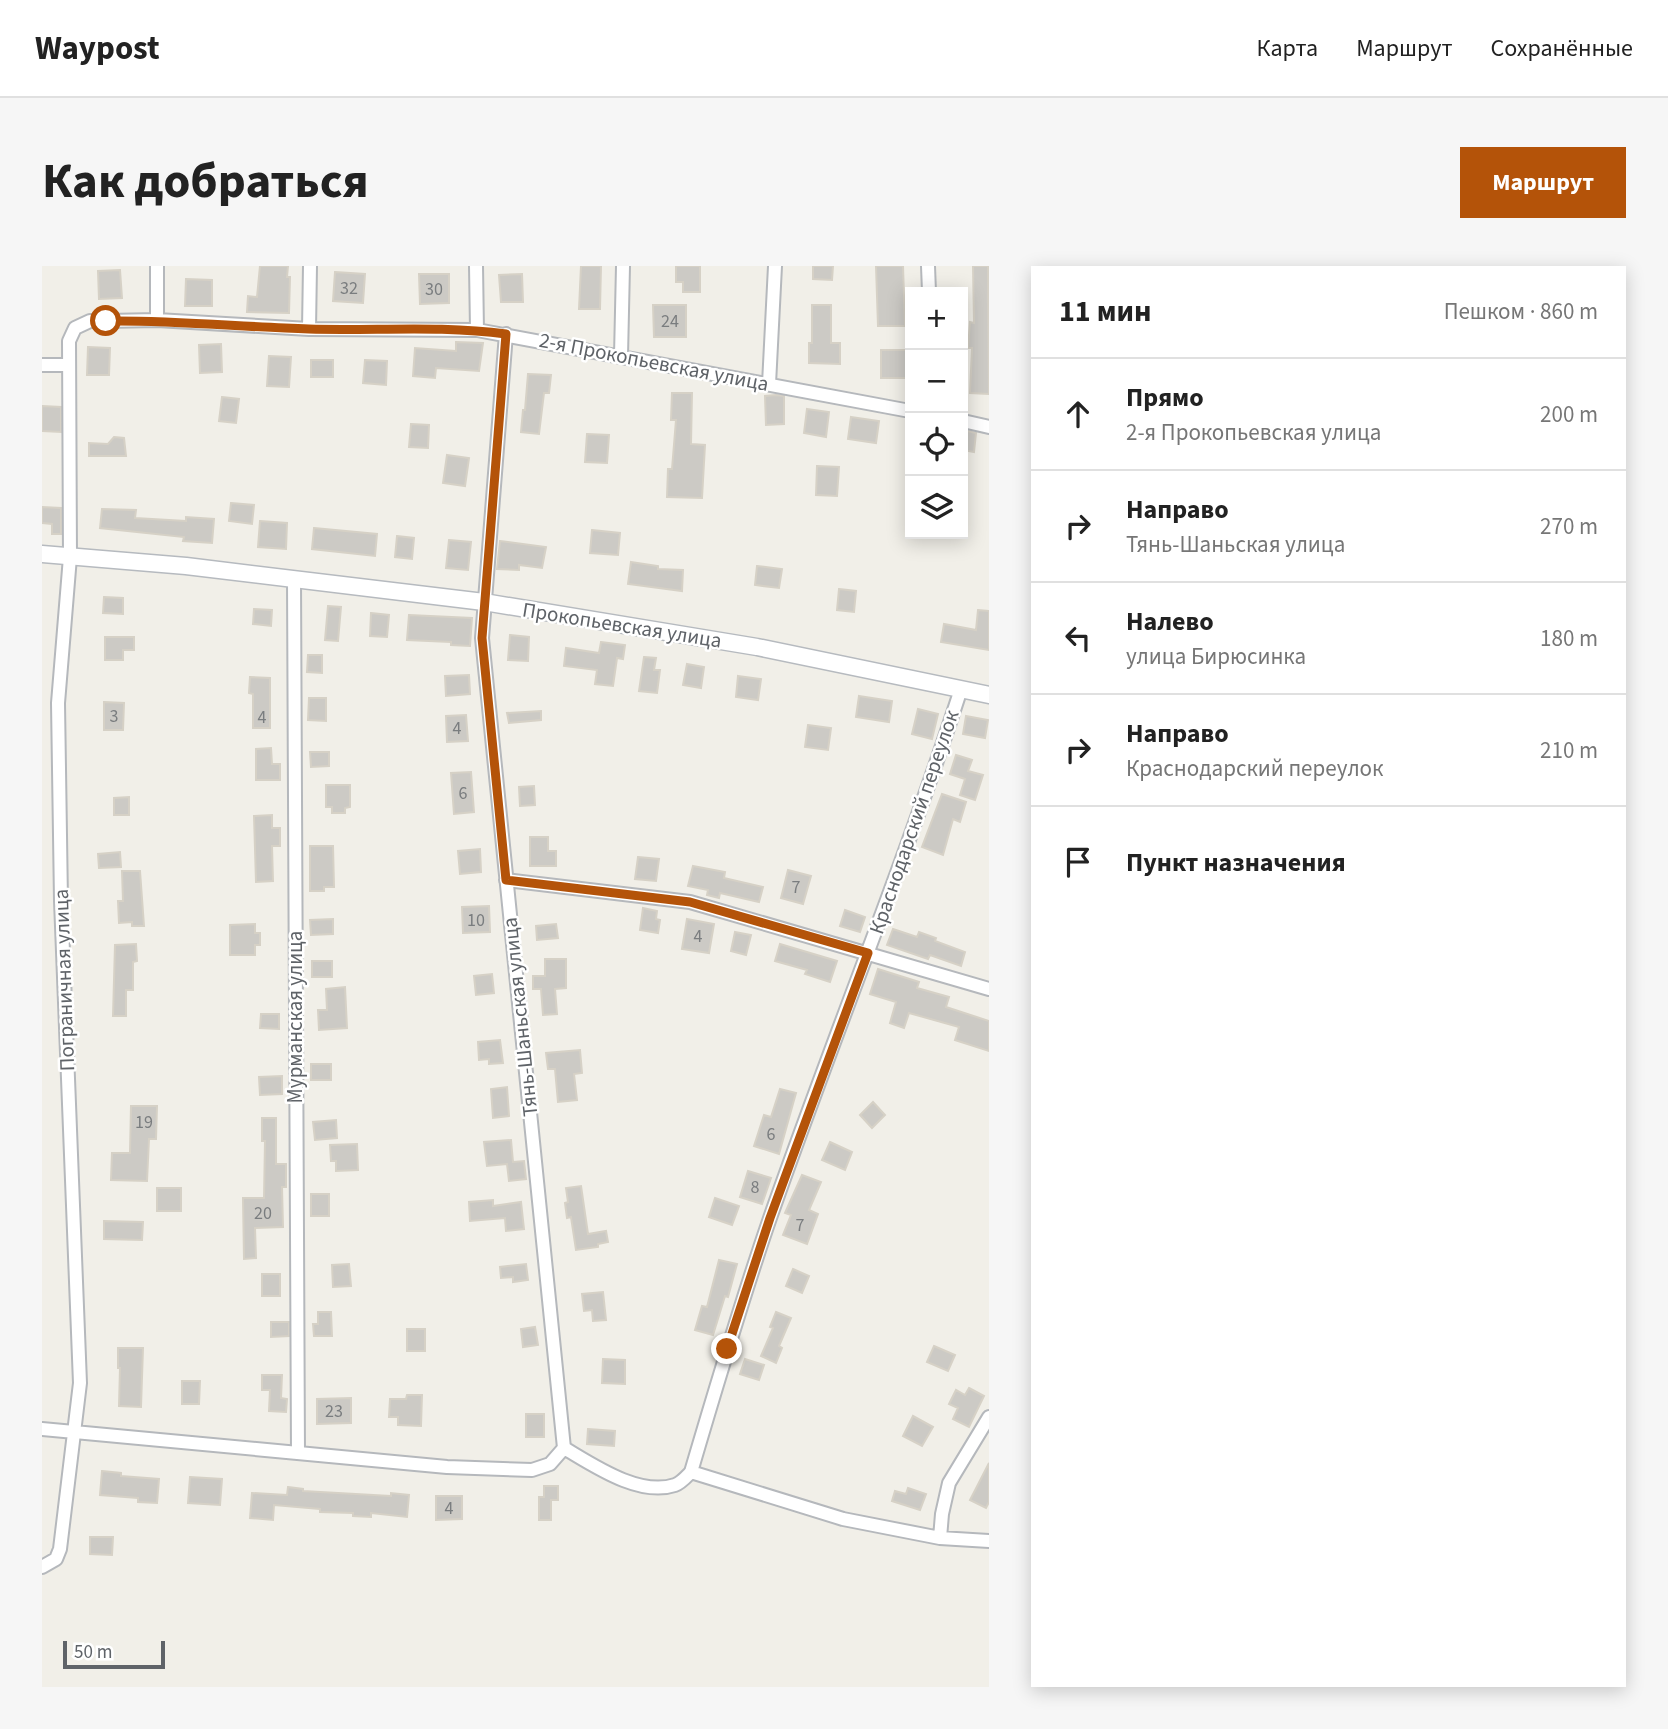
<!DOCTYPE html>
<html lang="ru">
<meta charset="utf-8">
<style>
body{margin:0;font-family:"Source Sans 3",sans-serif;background:#f6f6f6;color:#222}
.controls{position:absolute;right:21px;top:21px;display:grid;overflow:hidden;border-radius:0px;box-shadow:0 4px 18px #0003}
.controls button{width:63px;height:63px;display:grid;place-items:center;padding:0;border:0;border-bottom:2px solid #e0e0e0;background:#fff;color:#222;font:35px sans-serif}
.scale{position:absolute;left:21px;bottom:18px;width:102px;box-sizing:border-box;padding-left:7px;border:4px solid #5f6368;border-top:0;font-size:19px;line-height:24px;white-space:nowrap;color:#5f6368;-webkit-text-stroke:5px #fff;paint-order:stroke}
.stop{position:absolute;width:21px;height:21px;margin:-16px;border:5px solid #b45309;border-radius:50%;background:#fff}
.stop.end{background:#b45309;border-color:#fff;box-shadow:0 2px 7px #0008}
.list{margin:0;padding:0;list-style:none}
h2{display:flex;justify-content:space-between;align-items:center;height:91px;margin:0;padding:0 28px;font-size:30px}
h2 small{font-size:23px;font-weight:400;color:#767676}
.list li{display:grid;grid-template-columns:46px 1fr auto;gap:21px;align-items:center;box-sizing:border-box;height:112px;padding:0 28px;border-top:2px solid #e0e0e0}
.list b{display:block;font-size:26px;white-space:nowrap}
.list p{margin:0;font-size:23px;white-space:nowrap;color:#767676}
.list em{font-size:23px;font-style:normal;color:#767676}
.icon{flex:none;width:38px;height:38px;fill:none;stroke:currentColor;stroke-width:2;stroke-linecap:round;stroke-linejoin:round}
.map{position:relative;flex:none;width:947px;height:1421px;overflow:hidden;border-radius:0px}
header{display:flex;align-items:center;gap:42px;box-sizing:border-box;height:98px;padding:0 35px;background:#fff;border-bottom:2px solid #e0e0e0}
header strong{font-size:33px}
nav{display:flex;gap:38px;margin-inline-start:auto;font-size:24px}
.intro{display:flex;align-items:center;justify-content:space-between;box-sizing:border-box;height:168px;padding:0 42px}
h1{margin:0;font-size:49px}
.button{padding:18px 32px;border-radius:0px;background:#b45309;color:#fff;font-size:24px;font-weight:700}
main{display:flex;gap:42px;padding:0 42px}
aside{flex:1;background:#fff;border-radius:0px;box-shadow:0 4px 18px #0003}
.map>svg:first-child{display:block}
</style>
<header>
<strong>Waypost</strong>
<nav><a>Карта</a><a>Маршрут</a><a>Сохранённые</a></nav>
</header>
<div class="intro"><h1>Как добраться</h1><a class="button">Маршрут</a></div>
<main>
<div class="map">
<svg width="947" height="1421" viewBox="0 0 947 1421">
<rect width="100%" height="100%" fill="#f1efe8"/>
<!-- building -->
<path fill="#cccac5" stroke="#d6d1c6" stroke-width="2" d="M218 0H246L245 11H248L247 47 205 46 206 30 215 31Z
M539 0H559L558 43H537Z
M634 0H658V26H641V16H634Z
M771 0H791L790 14 771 13Z
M834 0H861L863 60H836Z
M931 0H946L947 128 928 127 930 82H926L928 56 932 57Z
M78 4 80 32 57 33 56 5Z
M293 6 323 8 321 37 291 35Z
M377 8H407V37L378 38Z
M480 8 481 36H459L457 9Z
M144 13 170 14V40H143Z
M611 39H644V71H612Z
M770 39H789V77H798V98L767 97V77H770Z
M414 76 441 77 437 105 394 102 393 112 371 110 373 82 414 85Z
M179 78 180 106 158 107 157 79Z
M46 81 68 82 67 109H45Z
M839 84H864V112H839Z
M227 90 249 91 247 121 225 120Z
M269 94H291V111H269Z
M323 94 345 95 344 119 321 117Z
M486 108 509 109 507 127H502L497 168 479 166 481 144H483Z
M630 127H650L649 178 663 179 660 232 625 231 626 203H630L634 154H629Z
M734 129 742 130V158L724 159 723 130Z
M180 131 197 133 194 157 177 155Z
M0 140 19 141V166L0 165Z
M765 143 787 146 784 171 762 167Z
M809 151 837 155 834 177 806 173Z
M369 158 387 159 386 182 367 181Z
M921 164 934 167 932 186 921 184Z
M545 168 567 169 565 197 543 196Z
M72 171 82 172 84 190H47V177L66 178Z
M405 189 427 192 423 220 401 217Z
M775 200 797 201 795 230 774 229Z
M189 237 212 239 210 258 187 255Z
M0 241 19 242V268H10V258L0 257Z
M60 243 94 244 93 252 144 255V251L172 253 170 277 141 275 142 271 58 262Z
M218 255 245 257 244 283 216 281Z
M272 262 335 268 333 290 270 283Z
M550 264 578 267 576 289 548 287Z
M355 270 372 272 370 293 353 291Z
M407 274 429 276 426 304 404 302Z
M458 275 504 281 500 302 477 299V304L455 303Z
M589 296 616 300V303L641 304 640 325 586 318Z
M715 300 740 303 737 322 713 319Z
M797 323 814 325 812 346 795 344Z
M62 331 81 332V348L61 347Z
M286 340 299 341 296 375 283 374Z
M212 343 230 344 229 360 211 358Z
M936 344 947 345V384L899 376 902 358 934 364Z
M329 347 347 349 345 371 328 370Z
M367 349 430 352 428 380 409 379V376L365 374Z
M468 369 487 371 486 395 466 394Z
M63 371H92V384H81V394H63Z
M559 376 583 379 581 393 575 392 571 420 553 418 555 404 522 400 524 382 557 387Z
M266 389H280V407L265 406Z
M602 391 614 392 612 404H618L615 427 597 425Z
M645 398 662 401 659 422 641 419Z
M427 409 428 428 404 430 403 410Z
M696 410 719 413 716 434 694 431Z
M208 411 228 412V462H211V428L207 427Z
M817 430 850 435 847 456 814 451Z
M267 432H284V455L266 454Z
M62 436 82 437 81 464H62Z
M876 443 896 448 890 473 870 468Z
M499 445V454L467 457 465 447Z
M424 449 426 475 405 476 404 450Z
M924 450 946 454 943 472 921 468Z
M766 459 789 462 786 484 763 481Z
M229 482 230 498H238V514H214V483Z
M268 486H287V500L269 501Z
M914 489 930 494 926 505 941 509 933 534 918 529 923 513 908 508Z
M429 506 432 546 412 548 409 507Z
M284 519H308V541L303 542V547H290V541H284Z
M492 520 493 539 478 540 477 521Z
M900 528 924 536 918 556 911 553 901 589 880 581Z
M87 531V549H72V532Z
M230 549V562H238V580H230L231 615 214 616 212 550Z
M488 571H506V585H514V600H488Z
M268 580H291L292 621H282V625H268Z
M438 583 439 606 418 608 416 585Z
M78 586 79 601 57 602 56 588Z
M596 591 617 593 614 615 593 613Z
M651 600 683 606 682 612 721 621 717 636 678 627 677 632 665 629 666 624 646 620Z
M746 604 769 610 761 638 739 632Z
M80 605H98L102 660H90V656L77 657 76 635H81Z
M447 640 448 666 421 667 420 641Z
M601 642 615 645 614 653 618 654 616 667 598 664Z
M803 644 823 651 818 666 798 660Z
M291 653V668L269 669 268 654Z
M645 653 672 658 667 687 640 683Z
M213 658V667H218V679H213V689H188V659Z
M514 658 516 672 495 674 494 660Z
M851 663 875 671 877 666 894 672 893 675 923 686 919 700 888 689 886 693 845 679Z
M693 666 709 669 704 689 689 685Z
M94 678 95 695 91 696V724H84V750H71L73 679Z
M738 678 795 695 788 716 763 708 765 704 733 695Z
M503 693H524V722L513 723 515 748 501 749 499 723H491V710H503Z
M270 695H290V711H270Z
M836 703 877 716 875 722 907 731 904 741 947 755V785L913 774 917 761 867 747 862 762 848 757 854 736 828 728Z
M450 708 452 727 434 729 432 710Z
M303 721 305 762 277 764 276 744H285L284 723Z
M219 748H237V763L218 762Z
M458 774 461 797 447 798V793L437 794 436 776Z
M538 784 540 807 532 808 535 834 516 836 513 803H506L504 787Z
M269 798H289V814H269Z
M240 810V828L218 829 217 811Z
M465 821 467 850 451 852 449 823Z
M738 823 754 827 737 888 712 880 722 849 729 851Z
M831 836 843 849 830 862 818 849Z
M89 840H115L114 873H107L105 915 69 914 70 887H88Z
M220 852H234V898H244V921H240L241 961 213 962 214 992 202 993 201 932H222L223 875H220Z
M294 854 295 872 273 874 271 856Z
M469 874 471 896 482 895 484 913 467 915 465 898 445 900 442 876Z
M788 876 810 886 803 904 780 894Z
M315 878 316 904 294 905V895H289L288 879Z
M706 905 729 912 720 938 698 931Z
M760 909 779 916 767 944 776 948 765 978 741 969 749 949 743 947Z
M539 920 546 968 564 965 566 976 556 978V981L534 984 529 951 525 952 523 937 526 936 524 922Z
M115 922H139V945H115Z
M269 928H287V950H269Z
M673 932 697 940 690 959 667 951Z
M451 934V940L479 936 482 963 464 965 463 952 428 955 427 936Z
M62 955 101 956 100 974 62 973Z
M677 994 695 998 686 1031 683 1030 671 1069 653 1064 660 1040 665 1041Z
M307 998 309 1020 291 1021 290 999Z
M484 998 486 1014 471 1016V1011L459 1012 458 1001Z
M751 1003 767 1010 760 1027 744 1020Z
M220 1008H238V1030H220Z
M561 1026 564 1054 551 1055 550 1044 542 1045 540 1028Z
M276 1046H289L290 1070H272L271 1058H276Z
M734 1046 749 1052 737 1080 740 1082 734 1097 719 1090 731 1062 728 1061Z
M229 1056H247V1070L229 1071Z
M493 1061 496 1079 481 1081 479 1063Z
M365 1063H383V1085H365Z
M892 1080 913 1089 906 1105 885 1096Z
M76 1082H101L99 1141 77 1140 78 1102H76Z
M561 1093 583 1094V1118L560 1117Z
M703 1093 722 1099 717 1114 698 1108Z
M220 1109H240L239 1132 245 1133 244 1146 227 1145 228 1124H220Z
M140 1115H158L157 1138H140Z
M927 1122 942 1130 927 1161 911 1153 916 1142 907 1138 914 1124 923 1129Z
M365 1129H380L379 1160 356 1159V1151H347L348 1133H364Z
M309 1132V1157L275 1158V1133Z
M484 1148H502V1171H484Z
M871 1150 891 1161 880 1180 861 1170Z
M546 1163 573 1165 572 1180 545 1178Z
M947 1197V1236L944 1242 928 1234Z
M60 1205 79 1207V1210L117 1213 115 1237 96 1236V1232L58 1229Z
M148 1211 180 1213 178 1239 146 1237Z
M502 1220H516V1234H509V1254H497V1231H502Z
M246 1221 261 1223V1225L349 1230V1227L367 1229 365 1251 329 1247V1251L311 1250V1247L278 1246V1243L232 1239 231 1254 208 1252 210 1227 245 1229Z
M866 1222 884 1228 878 1244 850 1235 853 1225 864 1228Z
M394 1230H420V1253L394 1254Z
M48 1271H71L70 1289 48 1288Z"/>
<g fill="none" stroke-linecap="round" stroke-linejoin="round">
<defs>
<path id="minor" d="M434 0 435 64
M886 0 887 26
M115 54V0
M267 63 268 0
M464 68 440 372 522 1182
M579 90 581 0
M0 99H27
M727 118 733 0
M921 155 947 161
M252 314 256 1187
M464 614 648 636 947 723
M0 1163 405 1201 490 1204 508 1198 522 1182C551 1199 597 1231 633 1219 639 1217 645 1210 649 1206L801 1253 898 1272 947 1275
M649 1206C674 1121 699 1036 728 952 790 775 861 601 919 423
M898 1272 900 1248 907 1217 947 1151
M0 1301 14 1293 18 1283 38 1117 19 635 16 437 28 291 27 75 33 62 48 55H64L115 54 267 63 435 64 868 145"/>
<path id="secondary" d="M0 288 144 300 442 336 715 381 947 429"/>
</defs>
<!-- minor casing -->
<use href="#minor" stroke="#b5b8bc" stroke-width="16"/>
<!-- secondary casing -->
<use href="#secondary" stroke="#b6babf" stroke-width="19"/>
<!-- minor -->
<use href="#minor" stroke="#fff" stroke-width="12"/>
<!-- secondary -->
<use href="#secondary" stroke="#fff" stroke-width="16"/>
</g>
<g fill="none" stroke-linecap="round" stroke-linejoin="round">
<!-- route -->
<path stroke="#b45309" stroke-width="9" d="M64 55C132 54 199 61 267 63 332 65 399 59 464 68L440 372 464 614 648 636 826 687 728 952 685 1083"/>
</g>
<g text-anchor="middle" stroke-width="5" stroke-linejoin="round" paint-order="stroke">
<!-- number labels -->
<g font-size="18" fill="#7a7d7f">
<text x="307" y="28">32</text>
<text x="392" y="29">30</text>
<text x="628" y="61">24</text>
<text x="72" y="456">3</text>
<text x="220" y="457">4</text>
<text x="415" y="468">4</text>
<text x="421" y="533">6</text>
<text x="754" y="627">7</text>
<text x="434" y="660">10</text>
<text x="656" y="676">4</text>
<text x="102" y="862">19</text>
<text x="729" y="874">6</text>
<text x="713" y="927">8</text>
<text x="221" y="953">20</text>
<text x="758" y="965">7</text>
<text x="292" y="1151">23</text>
<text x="407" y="1248">4</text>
</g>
<!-- street labels -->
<g font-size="21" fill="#5f6368" stroke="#fff">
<text transform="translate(612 96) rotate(11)" y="7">2-я Прокопьевская улица</text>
<text transform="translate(580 359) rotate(9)" y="7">Прокопьевская улица</text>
<text transform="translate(872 556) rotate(-71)" y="7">Краснодарский переулок</text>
<text transform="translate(22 714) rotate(-92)" y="7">Пограничная улица</text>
<text transform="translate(253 751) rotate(-90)" y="7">Мурманская улица</text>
<text transform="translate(478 751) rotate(-96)" y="7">Тянь-Шаньская улица</text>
</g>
</g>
</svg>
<div class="controls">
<button>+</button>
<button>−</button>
<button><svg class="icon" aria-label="locate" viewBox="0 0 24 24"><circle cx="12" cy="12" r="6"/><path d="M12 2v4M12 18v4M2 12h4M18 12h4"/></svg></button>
<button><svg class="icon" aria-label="layers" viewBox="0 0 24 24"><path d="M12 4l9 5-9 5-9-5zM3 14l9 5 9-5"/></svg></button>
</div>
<div class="scale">50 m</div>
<div class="stop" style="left:64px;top:55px"></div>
<div class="stop end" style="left:685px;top:1083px"></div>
</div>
<aside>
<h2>11 мин<small>Пешком · 860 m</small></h2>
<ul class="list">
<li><svg class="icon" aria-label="ahead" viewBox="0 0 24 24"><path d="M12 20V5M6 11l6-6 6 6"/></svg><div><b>Прямо</b><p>2-я Прокопьевская улица</p></div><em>200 m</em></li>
<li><svg class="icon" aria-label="right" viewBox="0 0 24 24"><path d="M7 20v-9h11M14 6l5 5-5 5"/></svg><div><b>Направо</b><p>Тянь-Шаньская улица</p></div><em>270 m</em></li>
<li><svg class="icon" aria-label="left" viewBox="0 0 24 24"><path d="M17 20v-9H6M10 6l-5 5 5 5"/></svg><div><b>Налево</b><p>улица Бирюсинка</p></div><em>180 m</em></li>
<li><svg class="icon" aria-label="right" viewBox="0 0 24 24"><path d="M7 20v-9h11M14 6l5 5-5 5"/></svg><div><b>Направо</b><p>Краснодарский переулок</p></div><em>210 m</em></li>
<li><svg class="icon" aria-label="arrive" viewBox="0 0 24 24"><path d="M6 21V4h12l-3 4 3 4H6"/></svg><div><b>Пункт назначения</b></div></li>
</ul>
</aside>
</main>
